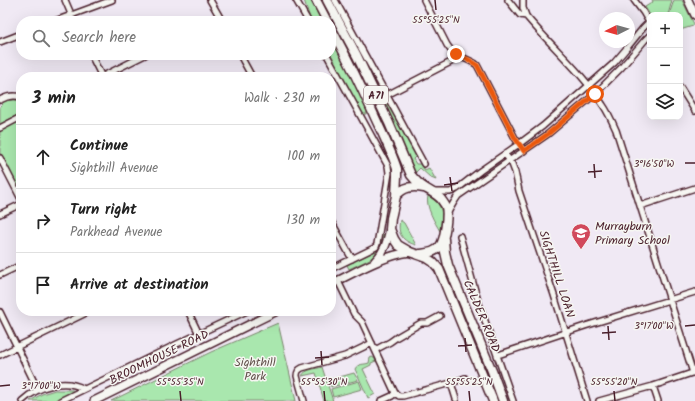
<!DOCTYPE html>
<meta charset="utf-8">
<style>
body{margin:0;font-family:Kalam,sans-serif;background:#f6f6f6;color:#222}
.controls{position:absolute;right:12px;top:12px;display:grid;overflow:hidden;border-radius:8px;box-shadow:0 4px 16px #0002}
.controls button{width:36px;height:36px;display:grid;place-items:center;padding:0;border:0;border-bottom:1px solid #e0e0e0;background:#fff;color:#222;font:20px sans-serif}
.compass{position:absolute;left:599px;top:12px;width:36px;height:36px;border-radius:50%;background:#fff;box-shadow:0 4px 16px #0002;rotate:265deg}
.stop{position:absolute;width:12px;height:12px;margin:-9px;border:3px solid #ea580c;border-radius:50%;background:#fff}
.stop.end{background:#ea580c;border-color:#fff;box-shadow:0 1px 4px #0008}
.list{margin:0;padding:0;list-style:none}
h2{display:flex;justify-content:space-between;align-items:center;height:52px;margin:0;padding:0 16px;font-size:17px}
h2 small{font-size:13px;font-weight:400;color:#767676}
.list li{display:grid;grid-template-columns:26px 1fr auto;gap:12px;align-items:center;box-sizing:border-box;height:64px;padding:0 16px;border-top:1px solid #e0e0e0}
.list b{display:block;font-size:15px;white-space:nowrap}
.list p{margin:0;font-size:13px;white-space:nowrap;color:#767676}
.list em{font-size:13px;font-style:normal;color:#767676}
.icon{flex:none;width:22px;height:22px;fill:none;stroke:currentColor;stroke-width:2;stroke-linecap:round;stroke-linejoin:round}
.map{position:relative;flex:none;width:695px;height:401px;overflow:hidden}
.search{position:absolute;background:#fff;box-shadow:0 4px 16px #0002;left:16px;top:16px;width:320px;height:44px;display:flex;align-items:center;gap:10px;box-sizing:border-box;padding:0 14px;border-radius:16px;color:#767676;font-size:15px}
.panel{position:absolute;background:#fff;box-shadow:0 4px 16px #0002;left:16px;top:72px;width:320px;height:244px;border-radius:16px}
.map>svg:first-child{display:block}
</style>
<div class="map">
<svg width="695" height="401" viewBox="0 0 695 401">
<rect width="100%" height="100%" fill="#f0e9f4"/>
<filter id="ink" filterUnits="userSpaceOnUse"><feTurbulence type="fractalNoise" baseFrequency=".025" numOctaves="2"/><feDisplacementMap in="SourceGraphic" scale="8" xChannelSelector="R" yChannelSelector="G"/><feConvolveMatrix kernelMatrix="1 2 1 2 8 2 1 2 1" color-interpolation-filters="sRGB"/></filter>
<g filter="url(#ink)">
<!-- green -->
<path fill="#a9e7ae" stroke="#7a836c" d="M304 0H311L323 21H311Z
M652 0H672L668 15H650L645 7 653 2Z
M674 0H682L694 24 693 26 680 30V15H669Z
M331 35 368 110 366 114H362L330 55H331Z
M357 45 416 152 415 157 413 159 416 164H421L425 170 429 168 436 180 431 178 420 168 415 173 377 88 356 46Z
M10 100H15L21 101V113L0 124V106L5 101Z
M21 120V195L0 153V130Z
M428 196C444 204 443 215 440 231 435 223 425 206 428 196Z
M400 220 404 223 416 245C402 241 397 234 400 220Z
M382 234 385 235C384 241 383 246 380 251 375 258 357 265 349 269L347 265 374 252C380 247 380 242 382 234Z
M278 323 296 401H111L211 352Z
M372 357 374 358 376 361 371 363V365L363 369 375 394 368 398 355 369C358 363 364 365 369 363L370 358Z
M322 367 333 401H324L316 373 302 376C305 369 316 369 322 367Z
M354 373 358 380 331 387 329 380Z
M359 381 362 389 333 397 331 389Z
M55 390H72L74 391 55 401H30L42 394Z"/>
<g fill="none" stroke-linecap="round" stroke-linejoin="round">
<defs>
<path id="street" d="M65 0 74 21
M210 0 222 21
M296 0 308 21
M335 0 424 164
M424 0 447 45C449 48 452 52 456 54 463 59 471 60 477 65L515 138 524 151
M508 0 520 15 526 16
M523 0V8L526 16C551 46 582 72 603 105 608 112 612 121 616 130L693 373
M634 0 643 12 650 24
M55 21 112 0
M214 21 220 18
M0 42 21 34
M91 55 102 77
M240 55 252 77
M327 55 388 166 389 173 379 233 377 244 376 247 331 269
M101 77 145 55
M680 87 695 111
M387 95 445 65 451 62 456 54
M0 100C7 96 14 95 21 97
M0 128 21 117
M505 154 512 164 515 172 519 191 554 295 587 401
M0 158 21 199
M433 192H450L457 189 480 171 519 144 543 126 614 63 626 49 643 28 649 22
M640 206 695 188
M0 214 21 204
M447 214 454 202 458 196 548 134 595 94 621 68 645 40 650 35
M331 221 352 259
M460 236 478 301 513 401
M0 275 21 265
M338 281 354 314 362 322 395 393
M188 311 199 334
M0 312 38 390
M375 350 390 342 397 337 421 323H427L440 316
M0 355 84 314
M498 355 585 326 695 292
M451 383 456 399
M653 386 658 401
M395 393 399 396H403L451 383 465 378
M22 401C38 386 65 378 84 389
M60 401 177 344 247 311
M304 401 297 376C297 372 298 370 302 368L345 356 372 343
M381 401 392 396 395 393
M599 401 653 386 695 372"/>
<path id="secondary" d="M688 0 695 15
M375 261C385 251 387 242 390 229
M331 284C356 272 382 256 410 252
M94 401 277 311"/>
<path id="primary" d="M316 0 327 21
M327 0 357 56 389 123 411 175C415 180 420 185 425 188 430 191 436 194 441 199 442 201 445 204 446 207 448 214 445 240 440 246 435 253 427 253 420 254
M331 28C346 56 360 84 373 113 381 131 391 150 397 169V176L396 196 391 218 390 229 394 239 398 245 410 252 427 258 433 262 439 269 493 401
M396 196C404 186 413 186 424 188
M444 239 445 252 448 265 492 371 503 401"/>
</defs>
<!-- street casing -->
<use href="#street" stroke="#4a1f2b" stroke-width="8"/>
<!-- secondary casing -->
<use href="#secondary" stroke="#4a1f2b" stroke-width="10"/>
<!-- primary casing -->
<use href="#primary" stroke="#4a1f2b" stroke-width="11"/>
<!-- street -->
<use href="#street" stroke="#f6f6f2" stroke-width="5"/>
<!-- secondary -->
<use href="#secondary" stroke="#f6f6f2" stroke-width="7"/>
<!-- primary -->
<use href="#primary" stroke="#f6f6f2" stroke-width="8"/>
</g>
</g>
<g fill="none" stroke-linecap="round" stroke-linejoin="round" filter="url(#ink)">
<!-- route -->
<path stroke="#ea580c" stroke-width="5" d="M456 54 469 60 477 65 515 138 524 151 548 134 595 94"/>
</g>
<!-- ticks -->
<path fill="none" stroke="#4a1f2b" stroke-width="1.5" d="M435 0 436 10M685 163H695M594 164 595 178M588 172 602 171M450 177 452 191M444 185 458 183M608 326 609 340M685 326 695 325M602 333 616 332M465 338 466 352M458 346 472 345M321 351 322 365M315 358 329 357M0 386 10 385M180 391 181 401M324 391 325 401M469 391 470 401M614 391 615 401"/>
<!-- icons -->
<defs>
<symbol id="school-pin" viewBox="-11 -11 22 30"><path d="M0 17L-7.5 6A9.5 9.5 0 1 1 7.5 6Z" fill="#d1495b" stroke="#f6f6f2"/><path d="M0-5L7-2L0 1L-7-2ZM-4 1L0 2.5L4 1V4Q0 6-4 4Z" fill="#fff"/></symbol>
</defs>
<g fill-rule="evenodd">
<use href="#school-pin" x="570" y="222" width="22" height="30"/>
</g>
<g text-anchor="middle" stroke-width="3" stroke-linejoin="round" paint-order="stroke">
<!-- shield labels -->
<rect fill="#f6f6f2" stroke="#7e6067" stroke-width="1" x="364" y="86" width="24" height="18" rx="3"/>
<g font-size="11" font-weight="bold" fill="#4a1f2b">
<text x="376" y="99">A71</text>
</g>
<!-- poi labels -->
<g font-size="12" fill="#4a1f2b" stroke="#f6f6f2" text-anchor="start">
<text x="595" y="230">Murrayburn<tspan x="595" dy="14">Primary School</tspan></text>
</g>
<!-- street labels -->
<g font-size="12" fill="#4a1f2b" stroke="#f6f6f2">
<text transform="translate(557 274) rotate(72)" y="4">SIGHTHILL LOAN</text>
<text transform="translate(482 316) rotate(67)" y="4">CALDER ROAD</text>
<text transform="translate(159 357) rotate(-26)" y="4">BROOMHOUSE ROAD</text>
</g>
<!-- park labels -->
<g font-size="12" fill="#62514c" stroke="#f6f6f2">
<text x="255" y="366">Sighthill<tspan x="255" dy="14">Park</tspan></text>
</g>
</g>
<g font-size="10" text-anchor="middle" fill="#4a1f2b" stroke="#f6f6f2" stroke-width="3" stroke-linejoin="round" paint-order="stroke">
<text x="436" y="23">55°55'25"N</text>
<text x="654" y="167">3°16'50"W</text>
<text x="654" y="329">3°17'00"W</text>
<text x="180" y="385">55°55'35"N</text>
<text x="324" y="385">55°55'30"N</text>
<text x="469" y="385">55°55'25"N</text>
<text x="614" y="385">55°55'20"N</text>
<text x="41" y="389">3°17'00"W</text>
</g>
</svg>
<div class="controls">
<button>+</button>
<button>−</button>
<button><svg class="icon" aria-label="layers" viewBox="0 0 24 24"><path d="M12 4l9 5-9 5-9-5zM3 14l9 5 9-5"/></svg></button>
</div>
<svg class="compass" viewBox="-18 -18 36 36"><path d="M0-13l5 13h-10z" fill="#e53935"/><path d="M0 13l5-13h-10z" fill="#767676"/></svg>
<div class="stop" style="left:595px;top:94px"></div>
<div class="stop end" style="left:456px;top:54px"></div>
<div class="search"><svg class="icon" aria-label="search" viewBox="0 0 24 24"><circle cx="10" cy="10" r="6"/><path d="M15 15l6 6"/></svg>Search here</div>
<section class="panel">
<h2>3 min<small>Walk · 230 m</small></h2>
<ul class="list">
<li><svg class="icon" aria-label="ahead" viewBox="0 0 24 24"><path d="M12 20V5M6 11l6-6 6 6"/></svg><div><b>Continue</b><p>Sighthill Avenue</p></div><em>100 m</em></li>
<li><svg class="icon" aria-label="right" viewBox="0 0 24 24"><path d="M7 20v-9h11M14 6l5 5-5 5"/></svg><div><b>Turn right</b><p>Parkhead Avenue</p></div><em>130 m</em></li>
<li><svg class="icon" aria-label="arrive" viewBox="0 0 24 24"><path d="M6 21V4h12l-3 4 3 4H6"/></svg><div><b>Arrive at destination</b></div></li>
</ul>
</section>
</div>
